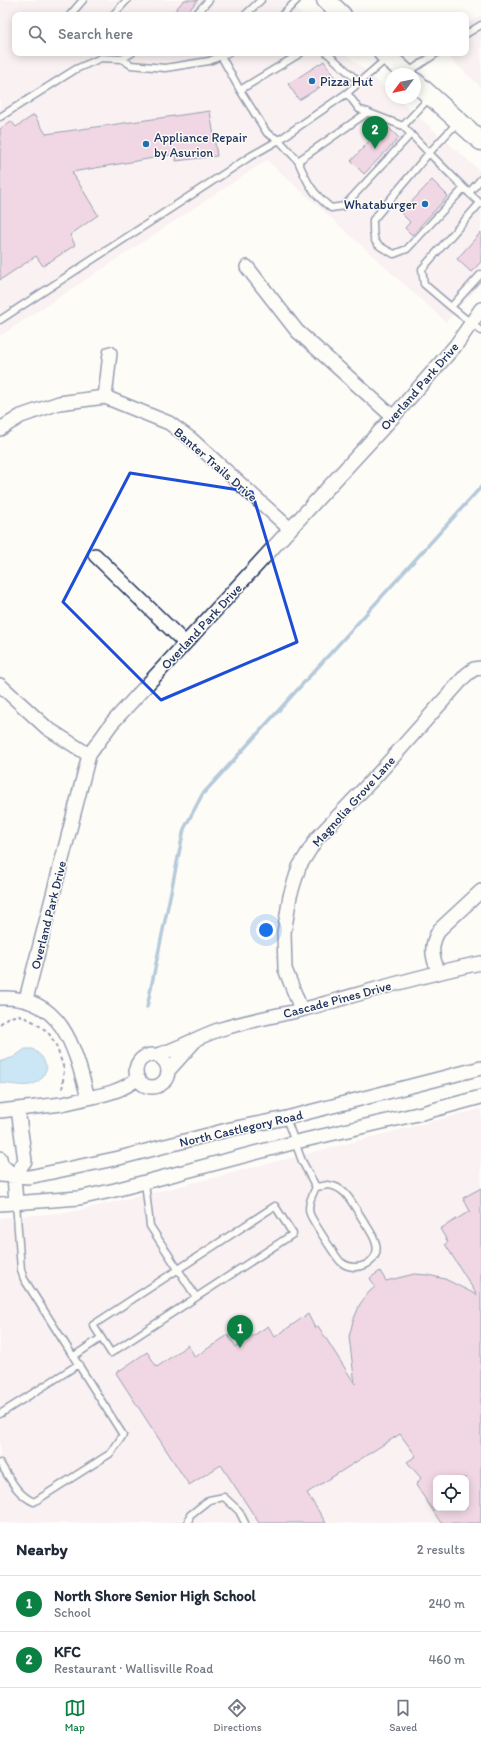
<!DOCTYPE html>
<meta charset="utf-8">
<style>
body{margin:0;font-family:Itim,sans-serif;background:#f2f2f3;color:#1f2937}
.controls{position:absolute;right:12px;bottom:12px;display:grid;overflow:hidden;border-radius:8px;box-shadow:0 2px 10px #0003}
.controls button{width:36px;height:36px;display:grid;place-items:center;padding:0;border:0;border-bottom:1px solid #e0e1e3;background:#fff;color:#1f2937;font:20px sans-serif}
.compass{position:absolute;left:385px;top:68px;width:36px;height:36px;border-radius:50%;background:#fff;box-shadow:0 2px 10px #0003;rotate:238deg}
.you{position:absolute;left:266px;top:930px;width:14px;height:14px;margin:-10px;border:3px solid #fff;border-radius:50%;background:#1a73e8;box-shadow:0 0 0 6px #1a73e833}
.badge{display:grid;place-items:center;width:26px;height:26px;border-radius:50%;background:#0b8043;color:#fff;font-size:13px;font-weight:700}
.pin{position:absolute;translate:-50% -33px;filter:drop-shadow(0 1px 2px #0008)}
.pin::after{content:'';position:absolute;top:21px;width:14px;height:12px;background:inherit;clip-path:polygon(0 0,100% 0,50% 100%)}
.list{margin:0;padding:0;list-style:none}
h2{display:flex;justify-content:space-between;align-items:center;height:52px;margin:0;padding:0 16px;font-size:17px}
h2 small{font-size:13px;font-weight:400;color:#747a83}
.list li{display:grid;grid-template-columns:26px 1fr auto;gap:12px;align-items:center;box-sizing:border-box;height:56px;padding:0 16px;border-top:1px solid #e0e1e3}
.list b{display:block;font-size:15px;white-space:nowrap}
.list p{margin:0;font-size:13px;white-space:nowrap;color:#747a83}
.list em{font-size:13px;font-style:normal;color:#747a83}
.icon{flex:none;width:22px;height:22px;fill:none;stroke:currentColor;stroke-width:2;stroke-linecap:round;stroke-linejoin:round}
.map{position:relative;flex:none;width:481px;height:1523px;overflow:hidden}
.search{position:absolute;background:#fff;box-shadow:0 2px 10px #0003;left:12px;right:12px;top:12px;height:44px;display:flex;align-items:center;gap:10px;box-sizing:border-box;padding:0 14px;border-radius:8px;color:#747a83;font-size:15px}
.sheet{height:164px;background:#fff}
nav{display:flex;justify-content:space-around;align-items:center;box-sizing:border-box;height:56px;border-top:1px solid #e0e1e3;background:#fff;font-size:11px;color:#747a83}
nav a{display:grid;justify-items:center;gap:2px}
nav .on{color:#0b8043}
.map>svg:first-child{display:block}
</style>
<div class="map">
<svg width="481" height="1523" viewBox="0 0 481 1523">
<rect width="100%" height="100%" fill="#fdfcf7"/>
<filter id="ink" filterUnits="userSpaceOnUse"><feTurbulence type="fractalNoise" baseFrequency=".025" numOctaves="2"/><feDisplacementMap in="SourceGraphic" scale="8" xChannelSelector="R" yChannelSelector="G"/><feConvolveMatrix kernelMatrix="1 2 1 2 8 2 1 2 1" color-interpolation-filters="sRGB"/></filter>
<g filter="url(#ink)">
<!-- built -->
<path fill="#f4e4ea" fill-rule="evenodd" d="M0 0H285L302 15H15V53H345L391 93V98H397L481 172V283L446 322 267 160 0 336Z
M481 15V87L444 53H466V25Z
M481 1109V1523H0V1218L72 1212 170 1189ZM436 1478H466V1508H436Z"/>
<!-- water -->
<path fill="#8ecdef" stroke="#608eb5" d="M25 1049H33L42 1057 47 1067C39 1092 22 1085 0 1083V1062L14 1057Z"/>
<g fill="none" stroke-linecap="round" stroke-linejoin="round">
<!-- stream -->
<path stroke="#608eb5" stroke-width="3.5" d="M147 1007 184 829 202 795 481 487"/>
</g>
<!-- building -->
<path fill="#dfacca" stroke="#1b2f5e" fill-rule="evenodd" d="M184 0H198L185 15H171Z
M324 61 335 78 299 100 288 84Z
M210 111 217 156 176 161 177 154 72 172 98 215 70 235 75 245 43 266 36 256 0 280V129L11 121 16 127 34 115 46 134Z
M385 124 399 138 364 174 351 161Z
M432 180 448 196 412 235 405 228 410 222 401 213Z
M481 232V262L471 272 457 259Z
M481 1188V1523H441L416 1485 421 1478 407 1462 416 1456 400 1434 307 1493 326 1523H259L221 1465 189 1485 116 1373 147 1352 157 1367 188 1345 195 1357 228 1335 236 1347 268 1326 275 1337 308 1314 315 1328 318 1326 355 1384 349 1337 353 1321 360 1304 369 1292 375 1287 370 1278 380 1271 386 1281 414 1274 428 1275 445 1279 477 1295 445 1244 448 1242 440 1229 470 1211 463 1198ZM436 1478H466V1508H436Z"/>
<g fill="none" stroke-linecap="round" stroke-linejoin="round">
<defs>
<path id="service" d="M70 15 83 0
M113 15 127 0
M195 15 209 0
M245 15 261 0
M282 15 297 0
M466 34 481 25
M327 53 359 82
M221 56 240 90 301 53
M122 59 132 53
M386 59 347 93 359 109 403 126
M407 73 437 53
M347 93 279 140 298 161 368 112
M430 97 403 126 429 153 373 220C373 244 373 243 394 254L407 249 464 188
M0 117 76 69 101 58 122 59 131 65 165 68 209 61 228 53
M458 122 429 153 469 193
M298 161C307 182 312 193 331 208L344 206 411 134
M481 179 469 193 481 204
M481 274 451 307 481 331
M451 307 424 284 422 269 480 203
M0 320 251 156 279 140 267 133 240 90
M286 1118 302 1161 316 1187
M145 1182 150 1226 196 1297
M328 1185C346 1187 351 1202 360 1215 365 1224 374 1234 376 1244 381 1263 355 1274 341 1262 337 1259 311 1218 310 1214 307 1205 312 1196 316 1187Z
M275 1206 293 1234 111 1353 93 1325Z
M74 1356 101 1338
M0 1414 79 1364
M0 1463C9 1477 17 1495 34 1502L111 1453 123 1435 24 1279 21 1270 16 1203
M188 1523 190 1515 209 1500 224 1497 239 1511 245 1523"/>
<path id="minor" d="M247 267 297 331 393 417
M105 397 110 353
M0 429 21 416 59 403 105 397 169 423 191 439 290 529
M95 555 185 643
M0 685 47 728 89 755
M439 972C431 956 430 944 440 929L481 891
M0 998C63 995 75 1049 88 1098L62 1104 0 1111
M26 999 89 755 112 723 393 417 456 345 481 309
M301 1009 285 969 284 933 290 896 299 867 317 838 378 774 466 675 474 669 481 668
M136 1071a16 16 0 1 1 32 0a16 16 0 1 1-32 0Z
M157 1055C179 1049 199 1036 221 1029 247 1021 275 1016 301 1010 361 994 420 975 481 963
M168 1071 195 1041
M88 1098C107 1094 122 1091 138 1078
M0 1158 1 1164 14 1176
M0 1175 29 1177 119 1158 231 1129 286 1118 481 1068
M16 1203 14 1176 25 1161 18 1109
M0 1204 79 1198 115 1190 296 1142 422 1113 481 1097"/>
<path id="secondary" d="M326 0 342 15
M383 53 407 74
M415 82 481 141"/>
</defs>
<!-- service casing -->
<use href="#service" stroke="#1b2f5e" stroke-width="9"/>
<!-- minor casing -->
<use href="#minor" stroke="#1b2f5e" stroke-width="16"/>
<!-- secondary casing -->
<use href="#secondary" stroke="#1b2f5e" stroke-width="21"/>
<!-- path -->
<path stroke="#1b2f5e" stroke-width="2" stroke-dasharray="4 3" stroke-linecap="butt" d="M0 1024 7 1018 19 1015 34 1022 48 1032 56 1045 64 1069 62 1092"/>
<!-- service -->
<use href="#service" stroke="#fdfcf7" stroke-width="6"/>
<!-- minor -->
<use href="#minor" stroke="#fdfcf7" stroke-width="13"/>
<!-- secondary -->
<use href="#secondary" stroke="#fdfcf7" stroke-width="18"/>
</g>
</g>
<!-- marked area -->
<path d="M0 0H481V1523H0ZM130 473 252 492 297 642 161 700 63 602Z" fill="#fdfcf7" fill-opacity=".55" fill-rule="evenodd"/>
<path fill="none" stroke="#1d4ed8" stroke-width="3" stroke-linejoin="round" d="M130 473 252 492 297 642 161 700 63 602Z"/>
<!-- markers -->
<g fill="#1f6fb2" stroke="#fdfcf7" stroke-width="1.5">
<circle cx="312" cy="81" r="4"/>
<circle cx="146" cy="144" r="4"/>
<circle cx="425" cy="204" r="4"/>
</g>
<g text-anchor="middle" stroke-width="3" stroke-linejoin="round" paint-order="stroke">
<!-- poi labels -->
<g font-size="13" fill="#1b2f5e" stroke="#fdfcf7" text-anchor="start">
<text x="320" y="86">Pizza Hut</text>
<text x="154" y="142">Appliance Repair<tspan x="154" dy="15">by Asurion</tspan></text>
<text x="417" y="209" text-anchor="end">Whataburger</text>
</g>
<!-- street labels -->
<g font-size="13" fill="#1b2f5e" stroke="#fdfcf7">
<text transform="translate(419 386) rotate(-49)" y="5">Overland Park Drive</text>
<text transform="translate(216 464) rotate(41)" y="5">Banter Trails Drive</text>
<text transform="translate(201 626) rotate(-47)" y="5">Overland Park Drive</text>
<text transform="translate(353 801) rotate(-48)" y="5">Magnolia Grove Lane</text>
<text transform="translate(48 915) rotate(-76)" y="5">Overland Park Drive</text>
<text transform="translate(337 999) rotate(-15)" y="5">Cascade Pines Drive</text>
<text transform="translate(241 1128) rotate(-13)" y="5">North Castlegory Road</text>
</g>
</g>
</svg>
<div class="controls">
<button><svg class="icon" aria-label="locate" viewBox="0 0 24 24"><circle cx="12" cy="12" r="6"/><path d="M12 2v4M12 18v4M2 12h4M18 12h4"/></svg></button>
</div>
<svg class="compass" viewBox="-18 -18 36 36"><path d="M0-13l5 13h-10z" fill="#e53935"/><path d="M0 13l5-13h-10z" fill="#747a83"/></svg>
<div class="you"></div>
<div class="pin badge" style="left:240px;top:1348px">1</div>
<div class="pin badge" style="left:375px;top:149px">2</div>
<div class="search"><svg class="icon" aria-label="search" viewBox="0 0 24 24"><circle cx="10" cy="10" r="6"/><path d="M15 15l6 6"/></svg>Search here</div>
</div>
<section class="sheet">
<h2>Nearby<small>2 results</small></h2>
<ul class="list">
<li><span class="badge">1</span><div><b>North Shore Senior High School</b><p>School</p></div><em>240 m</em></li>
<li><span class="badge">2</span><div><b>KFC</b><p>Restaurant · Wallisville Road</p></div><em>460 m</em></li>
</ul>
</section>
<nav>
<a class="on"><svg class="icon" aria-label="map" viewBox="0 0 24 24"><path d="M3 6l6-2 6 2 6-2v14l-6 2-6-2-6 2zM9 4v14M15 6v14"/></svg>Map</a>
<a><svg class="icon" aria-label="directions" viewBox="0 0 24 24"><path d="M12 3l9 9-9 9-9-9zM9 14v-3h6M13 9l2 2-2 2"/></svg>Directions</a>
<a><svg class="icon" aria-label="saved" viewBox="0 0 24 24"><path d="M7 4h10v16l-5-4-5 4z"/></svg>Saved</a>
</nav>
